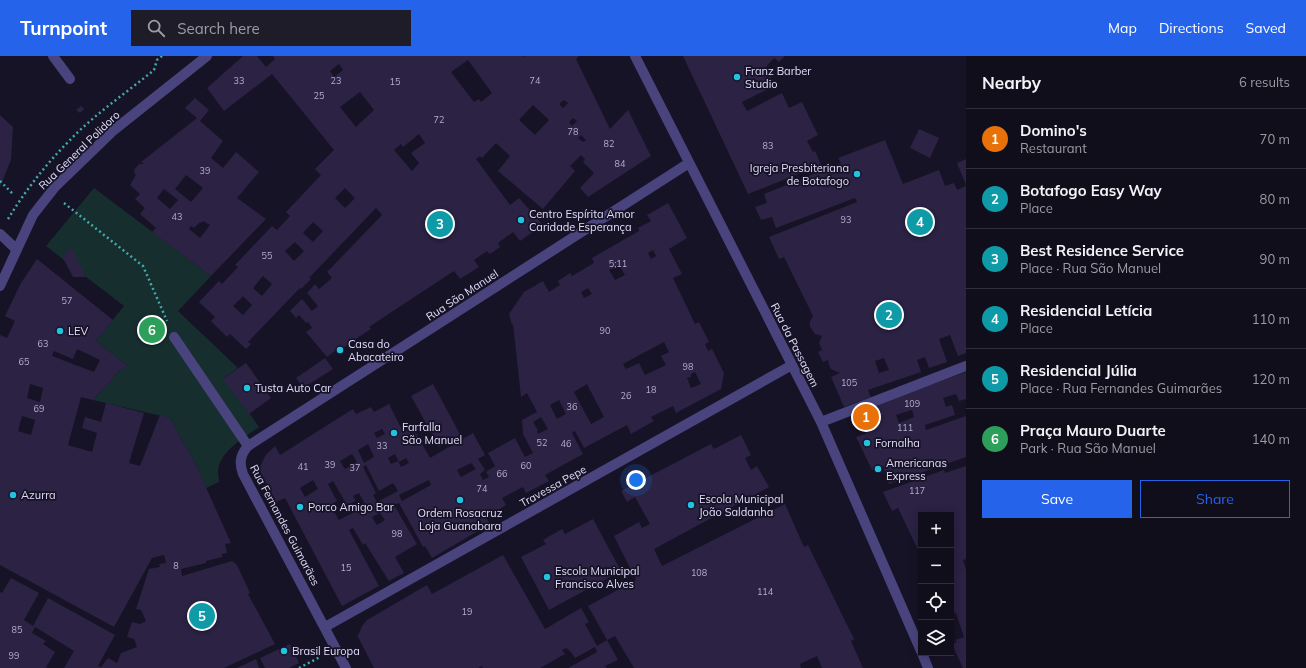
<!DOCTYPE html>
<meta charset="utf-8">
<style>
body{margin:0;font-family:Mulish,sans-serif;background:#1e1c29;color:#f1f3f6}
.controls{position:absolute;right:12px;bottom:12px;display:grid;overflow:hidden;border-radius:0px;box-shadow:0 2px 10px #0003}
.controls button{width:36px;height:36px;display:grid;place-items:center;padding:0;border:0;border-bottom:1px solid #302e3b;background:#110e1c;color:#f1f3f6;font:20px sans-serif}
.you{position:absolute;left:636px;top:424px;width:14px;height:14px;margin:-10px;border:3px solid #fff;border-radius:50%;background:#1a73e8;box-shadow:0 0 0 6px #1a73e833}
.badge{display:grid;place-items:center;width:26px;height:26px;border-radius:50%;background:#2563eb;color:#fff;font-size:13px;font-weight:700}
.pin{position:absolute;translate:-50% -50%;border:2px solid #fff;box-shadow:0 1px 4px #0006}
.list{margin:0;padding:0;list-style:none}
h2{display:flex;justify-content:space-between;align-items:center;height:52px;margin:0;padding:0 16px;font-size:17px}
h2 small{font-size:13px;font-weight:400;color:#9c9ca3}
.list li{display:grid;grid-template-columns:26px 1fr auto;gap:12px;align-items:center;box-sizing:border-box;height:60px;padding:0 16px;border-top:1px solid #302e3b}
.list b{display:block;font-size:15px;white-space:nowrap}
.list p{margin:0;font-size:13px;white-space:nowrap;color:#9c9ca3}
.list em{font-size:13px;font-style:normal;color:#9c9ca3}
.actions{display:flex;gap:8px;padding:12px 16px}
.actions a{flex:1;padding:9px 0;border:1px solid #2563eb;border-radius:0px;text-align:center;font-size:14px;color:#2563eb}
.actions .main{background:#2563eb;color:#fff}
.icon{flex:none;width:22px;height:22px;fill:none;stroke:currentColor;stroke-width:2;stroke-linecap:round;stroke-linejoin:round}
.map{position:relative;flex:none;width:966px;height:612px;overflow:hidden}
header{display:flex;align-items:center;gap:24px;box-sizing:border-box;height:56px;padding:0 20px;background:#2563eb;color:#fff}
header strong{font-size:19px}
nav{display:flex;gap:22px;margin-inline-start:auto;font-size:14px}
.search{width:280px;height:36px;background:#1e1c29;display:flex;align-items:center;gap:10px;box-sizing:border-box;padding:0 14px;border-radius:0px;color:#9c9ca3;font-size:15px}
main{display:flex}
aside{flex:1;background:#110e1c}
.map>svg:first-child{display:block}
</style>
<header>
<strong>Turnpoint</strong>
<div class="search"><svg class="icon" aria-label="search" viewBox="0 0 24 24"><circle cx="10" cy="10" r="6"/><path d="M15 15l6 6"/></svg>Search here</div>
<nav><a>Map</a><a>Directions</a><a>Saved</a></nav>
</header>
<main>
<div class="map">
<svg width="966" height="612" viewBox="0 0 966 612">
<rect width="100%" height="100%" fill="#171326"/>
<!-- green -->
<path fill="#172e2f" d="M94 132 211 220 178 255 238 312 224 322 259 371C245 381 217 397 218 417 218 420 219 423 219 426L206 432 195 407 170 362 93 344 121 313 123 314 127 309 96 285 124 250 46 190Z"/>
<!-- building -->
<path fill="#2b2244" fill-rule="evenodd" d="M243 0H257L266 11 275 3 273 0H523L524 1 525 0H579L576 3 610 73 628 54 651 100 588 141 580 132 594 117 583 106 585 103 581 99 570 110 575 115 543 153 498 115 510 100 496 87 482 102 480 100 476 103 510 149 519 142 543 169 520 185 513 176 498 187 500 191 490 198 487 195 474 204 479 211 460 223 454 215 390 257 369 271 371 273 357 282 343 292 341 290 327 301 306 276 312 272 308 266 306 267 299 259 296 262 290 255 302 243 312 255 318 250 307 237 315 228 319 233 332 222 327 216 382 159 376 152 309 222 311 223 301 233 300 232 248 286 251 288 246 293 230 278 227 281 211 265 215 261 199 246 219 225 222 228 238 211 235 209 272 170 277 174 290 160 286 156 321 119 315 113 334 94 272 18 224 55 207 32ZM468 4 492 37 481 46 479 43 474 46 451 16ZM339 8 343 14 334 21 330 15ZM360 36 374 54 356 71 340 51ZM564 44 568 47 563 52 559 48ZM533 49 549 64 535 79 519 64ZM573 62 577 65 572 70 569 66ZM419 78 425 87 411 97 419 107 412 115 394 94 401 88 403 91ZM581 79 586 84 583 86 578 82ZM345 132 355 142 345 152 335 142ZM313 166 323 175 313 186 303 177ZM295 186 304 195 294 205 285 195ZM263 220 272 228 262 240 253 232ZM243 240 252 249 243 259 233 250Z
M683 0H785L779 6 774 2 765 12 767 14 766 16 775 27 766 34 742 46 747 55 782 37 789 52 802 46 818 79 807 85 813 96 815 95 821 109 748 138Z
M195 42 209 54 200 65 223 85 211 102 223 112 236 96 259 116 237 142 266 163 211 220 152 176 156 172 140 158 145 152 135 143 140 138 130 129 136 119 135 118 134 114 139 108H144L141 106 197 62 185 52ZM186 119 203 132 191 146 175 133ZM164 133 178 144 170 153 157 142ZM203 165 210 169 200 182 189 173 191 170 194 172 200 166 201 167Z
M81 50 84 53 80 57 76 54Z
M0 59 13 71 11 104 0 131Z
M919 73 939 82 930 102 910 92Z
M885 84 903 128 939 114 945 130 954 127 957 134 966 130V297L958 300 950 279 939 283 947 306 929 312 925 301 917 304 921 316 868 334 871 341 844 351 831 321 840 317 831 313 829 309 828 304 823 306 818 296 822 294 819 287 822 280 815 278 810 271V266L813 260 784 201 779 203 769 181 857 146 855 142 776 172 772 161 761 164 755 151 767 147 764 138 841 107 838 102ZM884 302 889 314 879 317 875 305Z
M966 103V129L957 107Z
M668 147 687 182 669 193 682 218 673 222 695 268 699 266 709 286 705 288 708 295 712 293 724 317 721 333 676 357 673 350 651 361 654 365 631 378 627 369 584 392 575 375 572 377 583 398 545 419 549 425 526 437 523 431 502 442 506 449 486 462 490 468 432 502 425 490 423 491 399 447 394 449 417 488 395 501 404 517 389 525 365 487 363 489 353 472 349 474 379 530 342 550 285 442 276 446 259 413 265 400 275 390 280 399 353 353 356 358 371 351 374 356 389 348 403 376 413 372 430 402 473 377 485 399 478 403 485 414 480 418 483 424 489 421 486 416 495 410 488 397 515 382 525 401 533 397 523 378 522 364 537 356 527 337 521 341 513 268 512 269 509 258 524 236 543 225 549 236 560 229 558 225 570 217 572 220 594 207 592 202 639 175 638 172 651 165 647 159ZM653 194 656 200 651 203 648 197ZM619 209 625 219 615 224 609 214ZM588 232 592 238 584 242 581 236ZM664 286 669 296 661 300 666 309 645 319 639 307 626 313 623 308ZM695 316 701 328 691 332 687 322 691 321V318ZM587 328 604 361 591 368 574 336ZM559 344 566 358 557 363 550 349ZM541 361 548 373 538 378 537 375 538 374 533 366ZM382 373 385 378 377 382 374 377ZM368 388 374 401 364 407 358 394ZM352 398 357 406 345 413 340 405ZM395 398 399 406 406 402 409 407 401 411 398 405 391 408 388 402ZM471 407 476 413 461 421 457 414ZM366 409 379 435 393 427 398 435 377 446 373 439 376 437 363 411ZM313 424 318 433 305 441 300 432ZM429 424 431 429 402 445 399 439ZM333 425 347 449 356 445 353 440 359 437 366 450 339 464 330 449 337 445 328 428ZM380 457 385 464 377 469 372 461Z
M71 191 86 221H73L63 202Z
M37 203 113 264 96 285 127 309 123 314 121 313 93 344 81 341 68 389 92 396 97 377 82 372 85 361 101 366 106 347 144 357 129 407 140 410 160 359 170 362 195 407 231 487 225 488 227 497 222 498V501L206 505V507L181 513 182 520 232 505 237 509 250 537 248 538 275 588 224 612H64L74 595 35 571 32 577 46 585 43 588 55 596 46 611 48 612H0V536L2 537 11 522 39 537 24 564 33 570 48 542 115 579 98 610 101 611 108 602 117 607 121 597 137 591 134 583 127 581 132 566 140 568 146 565 141 554 136 553 149 513 160 511 159 508 166 507 164 499 152 502 114 571 0 509V279L7 282 15 265 5 260 21 227ZM77 293 100 304 94 316 52 300 54 295 73 303ZM30 328 43 332 40 346 27 342ZM22 360 35 364 31 379 18 375Z
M325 302 333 313 303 332 296 322Z
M246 307 271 342 249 358 223 323Z
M966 316V343L959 345 956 338 943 342 946 351 952 349 955 359 925 369 926 374 966 360V401L889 428 883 410 872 414 856 381 867 377 864 374 858 359 860 356 887 344ZM912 354 914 361 899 367 896 359Z
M433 328 461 380 439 391 411 340Z
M741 379 751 399 745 402 751 414 757 410 769 431 654 493 662 510 785 448 804 491 808 489 854 583 851 585 863 612H822L817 600 800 608 801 612H634L615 580 607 584 618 604 605 610 607 612H568L597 596 595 591 575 602 571 596 566 592 562 594 565 598 540 612H483L482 610 478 612H374L357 579 359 578 362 570 367 564 427 529 432 538 503 499 545 573 581 552 589 566 585 568 597 590 607 584 588 550 636 524 614 480 639 466 642 472 650 468 635 441 627 446 621 435 711 388 714 393Z
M966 410V503L963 504 966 514V612H963L952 588 957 586 955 584 964 581 956 557H954L953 552 951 553V459H921V500L898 452 892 455 883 436 944 414 945 417Z
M593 463 621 515 549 554 521 501 546 488 543 484 562 473 565 478Z
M290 588 299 607 289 612H265L260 602Z
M256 603 259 612H237Z"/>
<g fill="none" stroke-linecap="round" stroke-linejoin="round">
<!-- path -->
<path stroke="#41aaaa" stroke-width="2.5" stroke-dasharray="2 3" stroke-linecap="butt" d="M0 125 13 138
M64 147 143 210 167 265
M8 163C25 135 46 108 70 84 95 58 126 37 154 14L157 4 162 0
M299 612 320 601"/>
<!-- minor -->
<path stroke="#4a447e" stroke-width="10" d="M53 0 70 23
M635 0 821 366 921 595
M0 178 17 194
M0 230 33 159 55 131 114 74 207 0
M174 281 248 390
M821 366 966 310
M325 571 792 309
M922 597 928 612
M346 612 243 418C239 407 240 399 248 390L689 107"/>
</g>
<!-- markers -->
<g fill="#22c2e0" stroke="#171326" stroke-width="1.5">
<circle cx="737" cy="21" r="4"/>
<circle cx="857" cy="118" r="4"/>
<circle cx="521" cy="164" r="4"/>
<circle cx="60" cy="275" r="4"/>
<circle cx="340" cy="294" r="4"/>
<circle cx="247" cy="332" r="4"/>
<circle cx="394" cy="377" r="4"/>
<circle cx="867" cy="387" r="4"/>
<circle cx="878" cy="413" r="4"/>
<circle cx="13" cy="439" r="4"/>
<circle cx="460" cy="444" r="4"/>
<circle cx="691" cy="449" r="4"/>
<circle cx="300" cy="451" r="4"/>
<circle cx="547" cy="521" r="4"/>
<circle cx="284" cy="595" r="4"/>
</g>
<g text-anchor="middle" stroke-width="3.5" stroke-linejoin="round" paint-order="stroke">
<!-- number labels -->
<g font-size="9" fill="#b4aecc">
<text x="239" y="28">33</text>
<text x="336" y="28">23</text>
<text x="535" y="28">74</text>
<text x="395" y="29">15</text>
<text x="319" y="43">25</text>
<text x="439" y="67">72</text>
<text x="573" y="79">78</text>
<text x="609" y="91">82</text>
<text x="768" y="93">83</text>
<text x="620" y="111">84</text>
<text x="205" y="118">39</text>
<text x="177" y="164">43</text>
<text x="846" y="167">93</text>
<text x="267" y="203">55</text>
<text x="618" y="211">5;11</text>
<text x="67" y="248">57</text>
<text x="605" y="278">90</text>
<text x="43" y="291">63</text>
<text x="24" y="309">65</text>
<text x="688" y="314">98</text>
<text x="849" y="330">105</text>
<text x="651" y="337">18</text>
<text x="626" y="343">26</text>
<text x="912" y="351">109</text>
<text x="572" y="354">36</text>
<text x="39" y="356">69</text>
<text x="905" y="375">111</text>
<text x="542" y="390">52</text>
<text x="566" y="391">46</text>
<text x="382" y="393">33</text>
<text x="330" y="412">39</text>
<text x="526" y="413">60</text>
<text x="303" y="414">41</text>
<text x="355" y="415">37</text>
<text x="502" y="421">66</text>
<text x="482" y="436">74</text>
<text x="917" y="438">117</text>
<text x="397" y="481">98</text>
<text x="176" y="513">8</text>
<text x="346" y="515">15</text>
<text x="699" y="520">108</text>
<text x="765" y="539">114</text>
<text x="467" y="559">19</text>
<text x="17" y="577">85</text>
<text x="14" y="603">99</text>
</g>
<!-- poi labels -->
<g font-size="11" fill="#e2dcfa" stroke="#171326" text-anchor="start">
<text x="745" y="19">Franz Barber<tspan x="745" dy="13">Studio</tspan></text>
<text x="849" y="116" text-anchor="end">Igreja Presbiteriana<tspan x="849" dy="13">de Botafogo</tspan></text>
<text x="529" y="162">Centro Espírita Amor<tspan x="529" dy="13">Caridade Esperança</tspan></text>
<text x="68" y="279">LEV</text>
<text x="348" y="292">Casa do<tspan x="348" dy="13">Abacateiro</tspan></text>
<text x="255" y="336">Tusta Auto Car</text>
<text x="402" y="375">Farfalla<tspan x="402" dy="13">São Manuel</tspan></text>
<text x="875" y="391">Fornalha</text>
<text x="886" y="411">Americanas<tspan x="886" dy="13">Express</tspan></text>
<text x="21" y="443">Azurra</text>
<text x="699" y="447">Escola Municipal<tspan x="699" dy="13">João Saldanha</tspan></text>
<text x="308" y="455">Porco Amigo Bar</text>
<text x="460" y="461" text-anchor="middle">Ordem Rosacruz<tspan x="460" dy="13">Loja Guanabara</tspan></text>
<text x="555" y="519">Escola Municipal<tspan x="555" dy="13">Francisco Alves</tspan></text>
<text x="292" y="599">Brasil Europa</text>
</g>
<!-- street labels -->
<g font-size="11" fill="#e2dcfa" stroke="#171326">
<text transform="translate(79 94) rotate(-44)" y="4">Rua General Polidoro</text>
<text transform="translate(462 239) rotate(-33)" y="4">Rua São Manuel</text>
<text transform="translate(795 289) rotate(63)" y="4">Rua da Passagem</text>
<text transform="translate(553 430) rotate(-29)" y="4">Travessa Pepe</text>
<text transform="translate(285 469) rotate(62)" y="4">Rua Fernandes Guimarães</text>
</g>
</g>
</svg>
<div class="controls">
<button>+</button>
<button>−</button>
<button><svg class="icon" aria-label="locate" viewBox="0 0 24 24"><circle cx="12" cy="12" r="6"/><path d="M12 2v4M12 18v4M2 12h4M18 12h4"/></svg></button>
<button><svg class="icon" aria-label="layers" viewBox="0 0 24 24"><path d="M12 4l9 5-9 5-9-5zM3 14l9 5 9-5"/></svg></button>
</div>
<div class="you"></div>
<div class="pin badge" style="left:866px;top:361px;background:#e8710a">1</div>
<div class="pin badge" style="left:889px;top:259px;background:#0f9aa8">2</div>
<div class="pin badge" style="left:440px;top:168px;background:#0f9aa8">3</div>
<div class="pin badge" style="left:920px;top:166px;background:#0f9aa8">4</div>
<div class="pin badge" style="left:202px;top:560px;background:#0f9aa8">5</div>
<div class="pin badge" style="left:152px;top:274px;background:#2e9e5b">6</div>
</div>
<aside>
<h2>Nearby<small>6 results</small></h2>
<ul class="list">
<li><span class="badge" style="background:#e8710a">1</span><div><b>Domino's</b><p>Restaurant</p></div><em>70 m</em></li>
<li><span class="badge" style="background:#0f9aa8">2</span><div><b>Botafogo Easy Way</b><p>Place</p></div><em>80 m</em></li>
<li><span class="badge" style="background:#0f9aa8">3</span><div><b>Best Residence Service</b><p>Place · Rua São Manuel</p></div><em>90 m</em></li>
<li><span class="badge" style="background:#0f9aa8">4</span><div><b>Residencial Letícia</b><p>Place</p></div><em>110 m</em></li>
<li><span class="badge" style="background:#0f9aa8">5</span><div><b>Residencial Júlia</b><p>Place · Rua Fernandes Guimarães</p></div><em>120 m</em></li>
<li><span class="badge" style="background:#2e9e5b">6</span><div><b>Praça Mauro Duarte</b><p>Park · Rua São Manuel</p></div><em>140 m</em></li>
</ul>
<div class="actions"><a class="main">Save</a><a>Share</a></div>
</aside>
</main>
